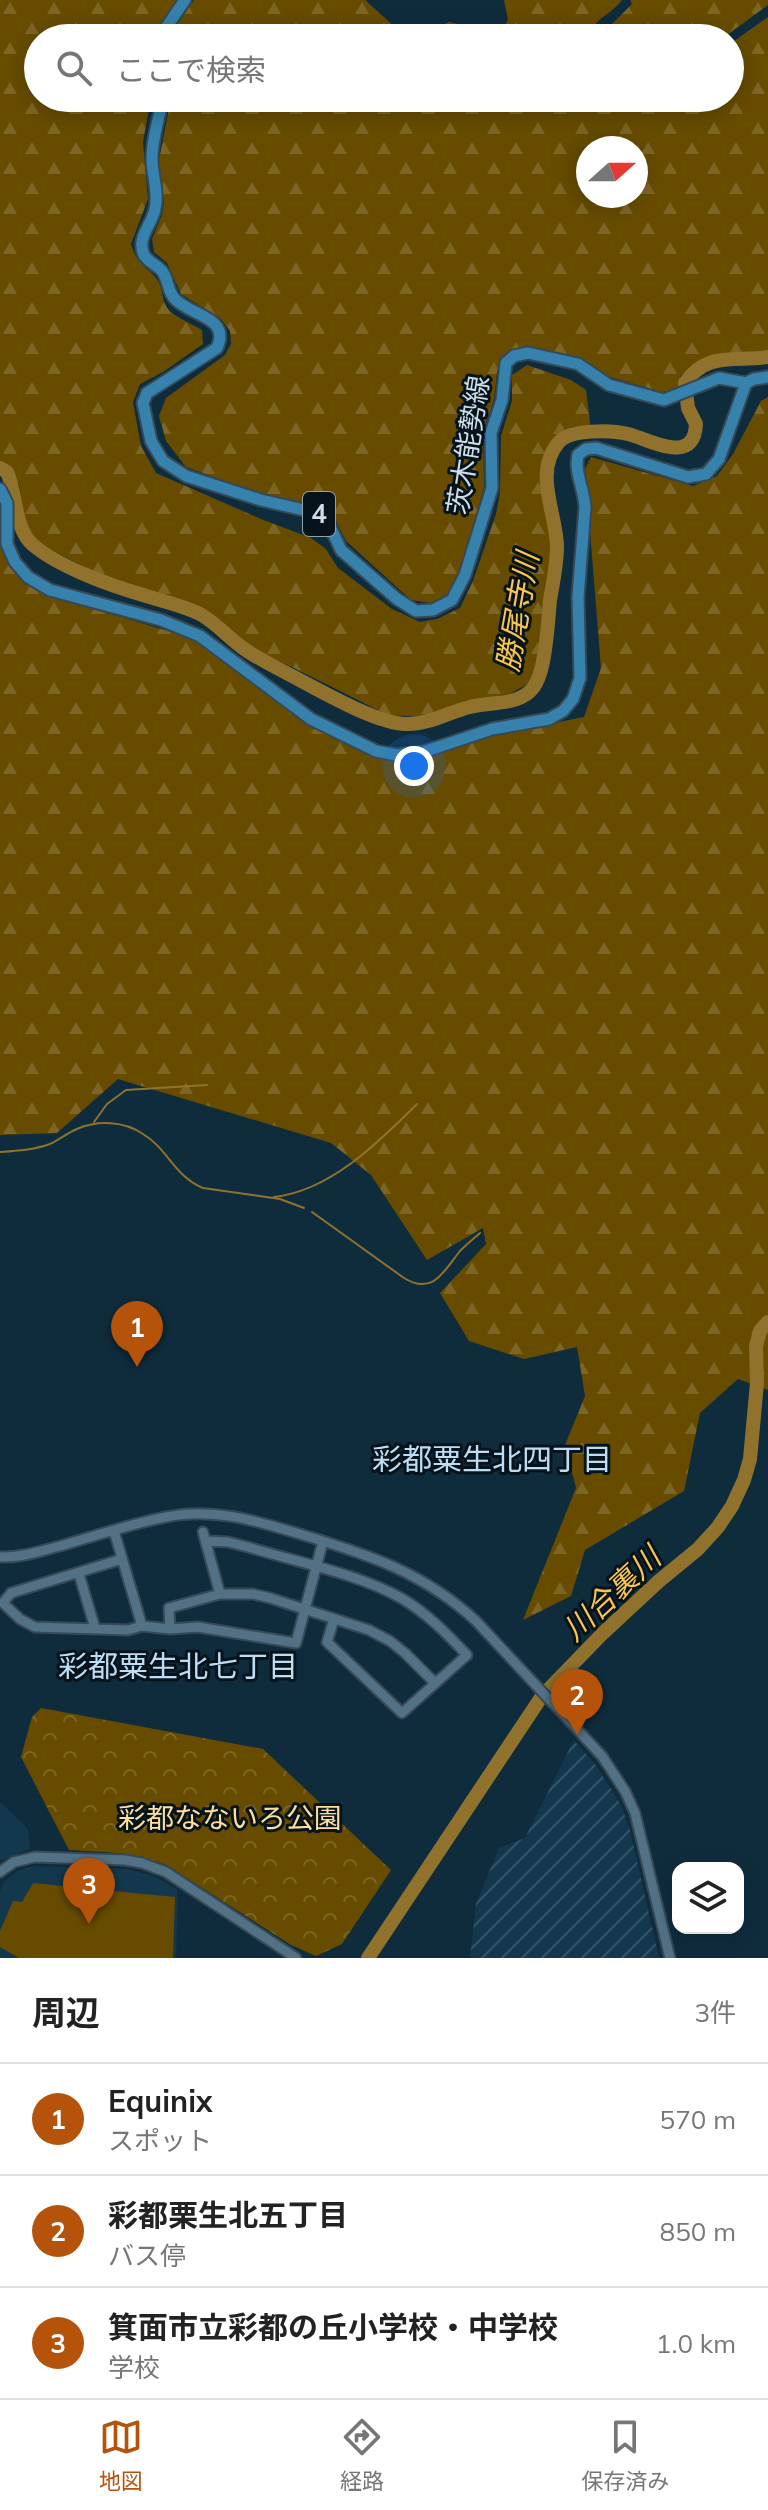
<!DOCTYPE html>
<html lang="ja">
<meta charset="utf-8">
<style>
body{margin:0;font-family:Mulish,"Noto Sans JP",sans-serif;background:#f2f2f2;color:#222}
.controls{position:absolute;right:24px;bottom:24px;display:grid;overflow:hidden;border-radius:16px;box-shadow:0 4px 20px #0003}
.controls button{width:72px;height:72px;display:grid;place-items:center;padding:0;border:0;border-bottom:2px solid #e0e0e0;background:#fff;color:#222;font:40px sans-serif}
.compass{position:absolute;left:576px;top:136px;width:72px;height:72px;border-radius:50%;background:#fff;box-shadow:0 4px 20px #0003;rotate:69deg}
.you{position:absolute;left:414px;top:766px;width:28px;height:28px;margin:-20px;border:6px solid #fff;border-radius:50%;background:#1a73e8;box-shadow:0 0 0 12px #1a73e833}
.badge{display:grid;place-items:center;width:52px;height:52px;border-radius:50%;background:#b45309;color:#fff;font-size:26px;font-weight:700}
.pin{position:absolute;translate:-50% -66px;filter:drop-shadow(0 2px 4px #0008)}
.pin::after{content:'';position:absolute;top:42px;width:28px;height:24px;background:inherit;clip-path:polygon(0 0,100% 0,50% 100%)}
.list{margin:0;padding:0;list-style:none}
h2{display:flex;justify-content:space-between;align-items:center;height:104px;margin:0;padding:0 32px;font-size:34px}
h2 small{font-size:26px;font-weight:400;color:#767676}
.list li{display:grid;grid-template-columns:52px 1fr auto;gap:24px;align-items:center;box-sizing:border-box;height:112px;padding:0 32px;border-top:2px solid #e0e0e0}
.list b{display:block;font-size:30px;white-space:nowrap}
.list p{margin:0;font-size:26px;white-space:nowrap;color:#767676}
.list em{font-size:26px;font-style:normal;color:#767676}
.icon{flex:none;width:44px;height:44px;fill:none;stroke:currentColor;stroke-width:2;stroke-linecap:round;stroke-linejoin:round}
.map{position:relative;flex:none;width:768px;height:1958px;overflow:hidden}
.search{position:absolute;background:#fff;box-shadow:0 4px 20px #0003;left:24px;right:24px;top:24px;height:88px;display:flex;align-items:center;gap:20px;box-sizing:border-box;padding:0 28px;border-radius:44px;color:#767676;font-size:30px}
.sheet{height:440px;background:#fff}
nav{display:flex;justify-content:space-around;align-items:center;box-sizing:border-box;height:112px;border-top:2px solid #e0e0e0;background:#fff;font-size:22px;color:#767676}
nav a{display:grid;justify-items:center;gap:4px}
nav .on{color:#b45309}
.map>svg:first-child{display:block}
</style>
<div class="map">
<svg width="768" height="1958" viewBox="0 0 768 1958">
<defs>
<pattern id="industrial-furrows" width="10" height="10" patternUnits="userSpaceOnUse" patternTransform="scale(2)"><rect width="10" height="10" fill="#13384d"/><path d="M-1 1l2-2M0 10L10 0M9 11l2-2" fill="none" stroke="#345467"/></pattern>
<pattern id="forest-firs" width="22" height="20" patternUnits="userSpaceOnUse" patternTransform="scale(2)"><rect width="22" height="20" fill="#674c00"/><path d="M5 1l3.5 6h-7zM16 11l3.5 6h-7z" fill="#7c6525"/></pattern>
<pattern id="park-crowns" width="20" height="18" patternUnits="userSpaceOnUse" patternTransform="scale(2)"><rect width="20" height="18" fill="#674c00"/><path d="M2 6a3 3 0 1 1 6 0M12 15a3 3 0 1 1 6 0" fill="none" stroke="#7c6525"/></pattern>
</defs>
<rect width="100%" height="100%" fill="#0f2c3d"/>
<!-- built -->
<path fill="#13384d" d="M0 1802 28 1829 30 1849 0 1861Z
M33 1866 127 1869 154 1876 178 1890 176 1958H0V1891L5 1881 17 1871Z"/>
<!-- industrial -->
<path fill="url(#industrial-furrows)" d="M574 1740 597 1767 621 1805 630 1830 659 1958H470L476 1904 499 1848 525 1838Z"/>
<!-- forest -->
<path fill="url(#forest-firs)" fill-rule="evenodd" d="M0 0H177L150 38H38V98H151L143 142 148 199 131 244C138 269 154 269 160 285 163 293 162 302 169 310 177 318 192 324 202 330L203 344 163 372 140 384 133 402 141 446 156 473 261 519 311 538 326 549 338 568 392 609 420 622 437 619 460 608 473 581 496 514 500 493 501 436 512 401V375L527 365 571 380 586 390 591 430 578 429 556 437 548 448 542 464V498L550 528 552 549 540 654 532 682 509 694 459 703 423 717 388 715 292 667 259 653 220 620 201 608 174 597 143 590 98 574 34 541 25 519 19 485 9 466 0 462Z
M194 0H365L407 38H168Z
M504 0H622C610 16 596 16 587 38H496L508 20Z
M630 0H768V5L723 38H598L632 4Z
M768 17V350C733 355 706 349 680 377L681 388 662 392 610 377 580 358 527 348 510 352 501 359 497 372 494 399 483 431 484 488 459 575 448 594 431 603 411 600 346 541 332 514 319 506 259 493 186 467 166 441 159 416 166 398 225 355 231 344 230 331 221 319 181 294 167 263 154 252 152 239 162 215 164 203 159 160 171 98H730V44ZM588 148H636V196H588Z
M449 22 462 25 473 37 493 38H413Z
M768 397V1390L738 1379 700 1413 684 1491 585 1550 571 1596 523 1620 576 1488 565 1445 585 1396 577 1347 524 1359 469 1341 440 1293 486 1244 483 1228 427 1260 371 1175 331 1143 118 1079 57 1133 0 1135V540L10 566 24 583 48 595 198 640 309 725 375 755 398 761 424 757 484 737 584 717 601 668 585 469 591 457 693 486 717 476 733 454 761 401Z"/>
<!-- park -->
<path fill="url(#park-crowns)" d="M41 1708 263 1749 391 1870 342 1944 316 1956 291 1945 168 1866C137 1852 103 1852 69 1850L21 1757 32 1717Z"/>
<!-- pitch -->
<path fill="#674c00" d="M33 1883 175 1897 173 1958H19L0 1947V1931L13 1901 22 1902Z"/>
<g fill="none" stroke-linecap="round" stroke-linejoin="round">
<!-- stream -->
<path stroke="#90722d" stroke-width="2" d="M94 1122 107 1104 126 1090 207 1085
M0 1152C16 1151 34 1150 50 1144 59 1140 67 1133 77 1129 98 1120 124 1121 143 1134 168 1149 174 1176 203 1188L280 1199 304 1208
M274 1197C330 1191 379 1142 417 1104
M312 1212 404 1278C433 1296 444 1271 460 1251 466 1245 473 1239 480 1233"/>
<!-- river -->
<path stroke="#90722d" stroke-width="14" d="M0 468 7 472C17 493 14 529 33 545 59 567 109 585 143 595 162 601 182 605 200 614 216 623 228 637 243 648 258 659 274 666 290 675 320 690 374 723 406 724 428 725 449 712 470 707 488 702 513 705 528 693 536 687 540 675 542 666 547 645 548 622 550 600 553 583 557 564 557 546 556 512 533 472 559 442 570 429 612 430 628 434 649 439 694 467 696 424L688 408 685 383C707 351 735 362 768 357
M368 1958 542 1696 603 1633 659 1581 698 1549 718 1527 732 1506 744 1480 750 1459 757 1383 756 1346 760 1331 768 1322"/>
<defs>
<path id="minor" d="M114 1531 142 1626
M203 1532 220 1594
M206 1541 228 1542 248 1547C296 1562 359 1574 401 1598 427 1613 447 1634 467 1655L402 1713 327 1642 334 1619
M0 1557C20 1558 40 1551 60 1546 95 1536 130 1524 166 1517 214 1507 257 1521 303 1535 370 1555 424 1573 476 1621L602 1756 625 1791 635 1813 670 1958
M122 1559 11 1593 3 1603 20 1619 35 1627 128 1630 142 1626 170 1629 198 1627 296 1643 323 1541
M79 1574 95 1628
M170 1629 169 1608 220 1594H253L270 1598 369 1630 390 1641 405 1653 435 1683
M0 1872 14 1862 35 1857 125 1860 142 1863 166 1872 296 1958"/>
<path id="major" d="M159 38 185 0
M163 98C159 118 152 139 152 159 152 175 159 193 155 209 152 225 136 238 144 255 148 262 157 265 162 271 169 280 167 291 175 299 191 316 231 317 217 348L147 393 143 403 151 441 163 461 186 476 261 500 317 513 327 520 341 550 397 599 416 611 433 610 452 600 465 575 492 488 491 433 502 400 506 363 514 356 528 353 578 364 609 385 664 400 719 378 746 383
M746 383 754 379 768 377
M0 489 7 503V544L15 562 28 577 50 590 161 620 200 636 311 719 376 751 397 755 423 752 492 729 549 719 563 711 573 699 580 678 578 597 585 507C584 489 574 472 578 455L586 449 596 448 688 477 706 474 719 459 746 383"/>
</defs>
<!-- minor casing -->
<use href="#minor" stroke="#354956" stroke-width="13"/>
<!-- major casing -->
<use href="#major" stroke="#354956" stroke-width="15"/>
<!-- minor -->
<use href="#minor" stroke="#537185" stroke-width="9"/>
<!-- major -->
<use href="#major" stroke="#3782ad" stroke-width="11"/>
</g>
<g text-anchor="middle" stroke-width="6" stroke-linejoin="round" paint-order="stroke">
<!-- shield labels -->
<rect fill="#07131b" stroke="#92a1ab" stroke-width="2" x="303" y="492" width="32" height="44" rx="6"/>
<g font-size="26" font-weight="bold" fill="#cddee9">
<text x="319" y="523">4</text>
</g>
<!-- street labels -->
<g font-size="28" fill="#cddee9" stroke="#07131b">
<text transform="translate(468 445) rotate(-81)" y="10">茨木能勢線</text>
</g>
<!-- park labels -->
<g font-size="28" fill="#fdde9d" stroke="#07131b">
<text x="230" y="1828">彩都なないろ公園</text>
</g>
<!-- water labels -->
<g font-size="30" font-style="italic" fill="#fbc64b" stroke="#07131b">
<text transform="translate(518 612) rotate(-80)" y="10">勝尾寺川</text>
<text transform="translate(612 1594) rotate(-43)" y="10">川合裏川</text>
</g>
<!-- neighbourhood labels -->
<g font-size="30" fill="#bcddf3" stroke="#07131b">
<text x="492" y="1470">彩都粟生北四丁目</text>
<text x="178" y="1677">彩都粟生北七丁目</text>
</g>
</g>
</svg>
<div class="controls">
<button><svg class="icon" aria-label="layers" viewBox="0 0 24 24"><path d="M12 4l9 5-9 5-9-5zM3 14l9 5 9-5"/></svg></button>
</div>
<svg class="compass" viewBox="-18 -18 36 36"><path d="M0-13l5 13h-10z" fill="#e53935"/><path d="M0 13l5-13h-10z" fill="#767676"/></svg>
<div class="you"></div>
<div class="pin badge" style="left:137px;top:1367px">1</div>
<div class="pin badge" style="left:577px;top:1735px">2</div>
<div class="pin badge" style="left:89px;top:1924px">3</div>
<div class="search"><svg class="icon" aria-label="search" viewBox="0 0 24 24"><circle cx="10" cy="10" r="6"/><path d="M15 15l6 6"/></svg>ここで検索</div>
</div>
<section class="sheet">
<h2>周辺<small>3件</small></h2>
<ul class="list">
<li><span class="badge">1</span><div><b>Equinix</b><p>スポット</p></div><em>570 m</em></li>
<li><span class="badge">2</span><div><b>彩都栗生北五丁目</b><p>バス停</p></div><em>850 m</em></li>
<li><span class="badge">3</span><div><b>箕面市立彩都の丘小学校・中学校</b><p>学校</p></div><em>1.0 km</em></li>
</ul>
</section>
<nav>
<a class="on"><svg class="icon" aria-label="map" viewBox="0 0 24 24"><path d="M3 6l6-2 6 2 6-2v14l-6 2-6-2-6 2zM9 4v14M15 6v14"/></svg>地図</a>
<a><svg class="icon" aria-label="directions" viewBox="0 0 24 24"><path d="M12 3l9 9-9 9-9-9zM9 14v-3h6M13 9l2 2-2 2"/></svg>経路</a>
<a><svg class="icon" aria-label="saved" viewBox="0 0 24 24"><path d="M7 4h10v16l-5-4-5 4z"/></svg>保存済み</a>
</nav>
